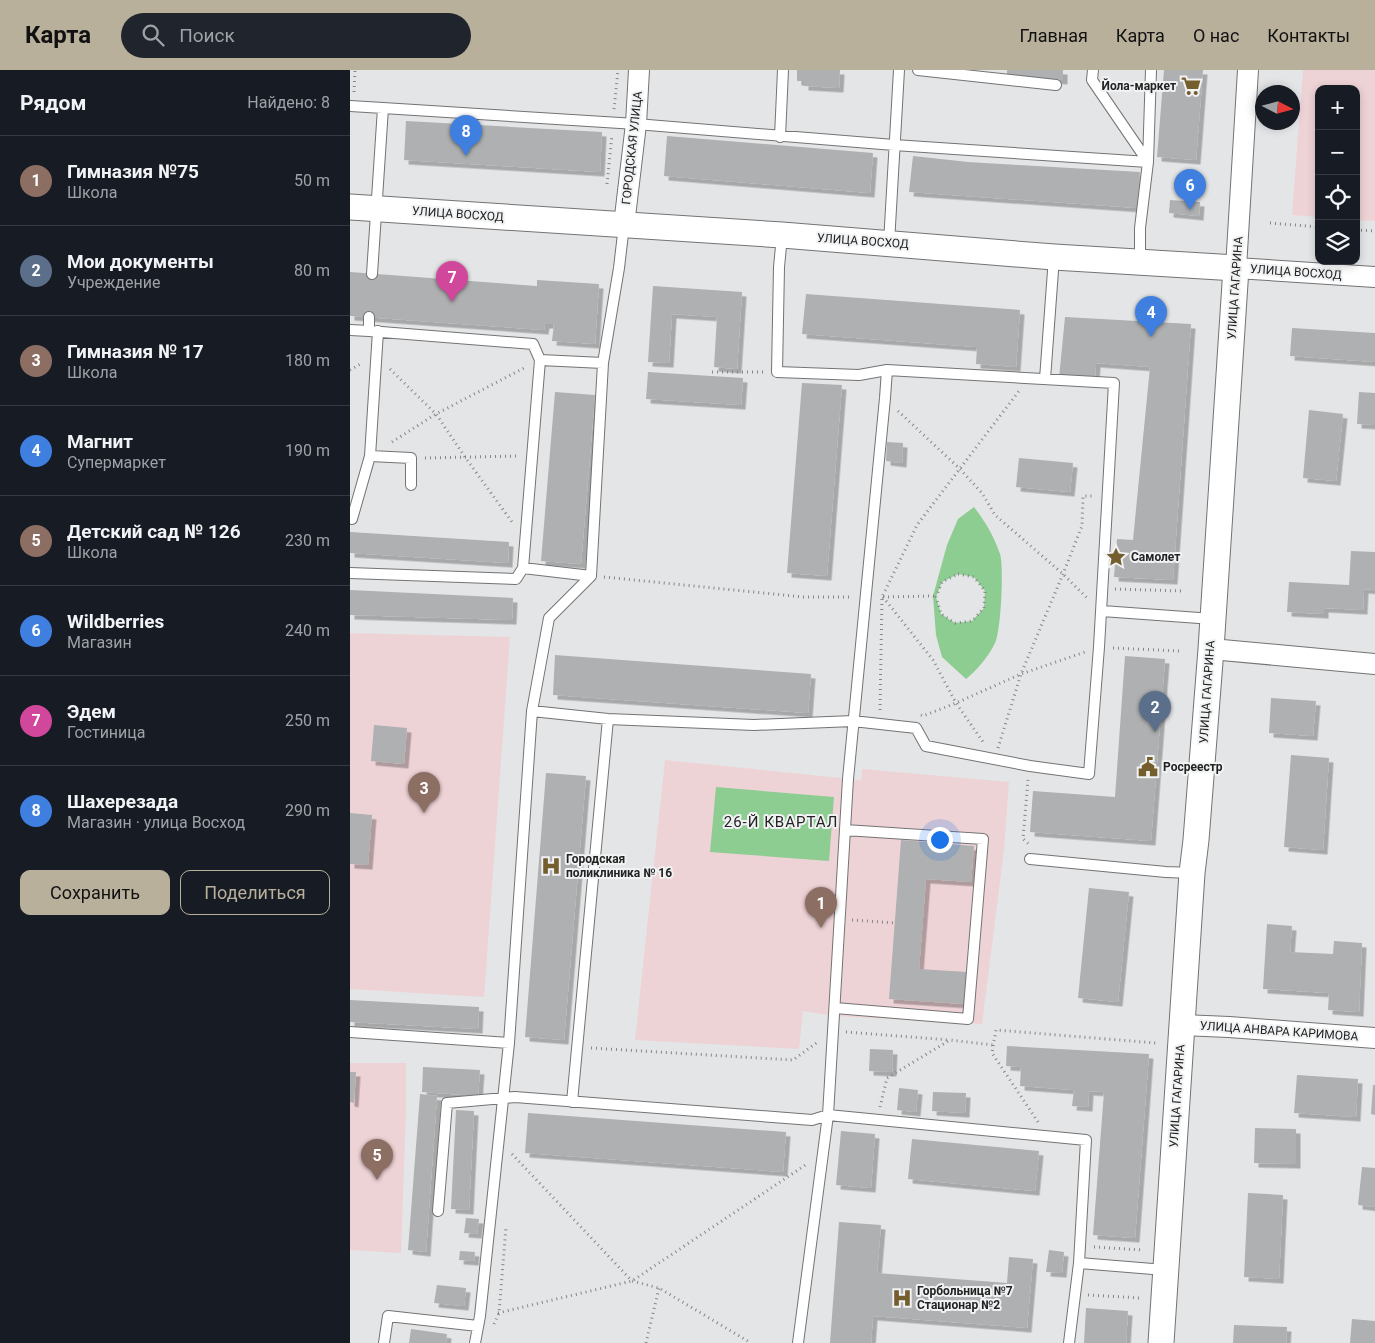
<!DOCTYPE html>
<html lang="ru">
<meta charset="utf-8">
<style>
body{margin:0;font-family:Roboto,sans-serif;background:#20242c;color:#f1f3f6}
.controls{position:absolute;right:15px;top:15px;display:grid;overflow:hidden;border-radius:10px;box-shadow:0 2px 8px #0003}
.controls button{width:45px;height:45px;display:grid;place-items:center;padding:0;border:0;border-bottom:1px solid #363941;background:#171b24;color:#f1f3f6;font:25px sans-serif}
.compass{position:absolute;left:905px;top:15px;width:45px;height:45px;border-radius:50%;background:#171b24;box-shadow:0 2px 8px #0003;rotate:96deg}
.you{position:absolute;left:589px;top:769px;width:18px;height:18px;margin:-12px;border:4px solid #fff;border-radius:50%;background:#1a73e8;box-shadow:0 0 0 8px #1a73e833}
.badge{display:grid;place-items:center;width:32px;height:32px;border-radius:50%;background:#b9b09c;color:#fff;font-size:16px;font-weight:700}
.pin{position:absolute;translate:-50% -41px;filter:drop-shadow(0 1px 2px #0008)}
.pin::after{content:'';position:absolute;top:26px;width:18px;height:15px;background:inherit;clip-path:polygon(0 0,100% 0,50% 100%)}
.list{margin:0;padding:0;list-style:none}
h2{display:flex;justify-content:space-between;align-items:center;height:65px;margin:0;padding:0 20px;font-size:21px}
h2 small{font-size:16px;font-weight:400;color:#9ea1a6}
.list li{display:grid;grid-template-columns:32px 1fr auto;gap:15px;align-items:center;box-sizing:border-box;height:90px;padding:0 20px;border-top:1px solid #363941}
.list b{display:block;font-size:19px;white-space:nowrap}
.list p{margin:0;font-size:16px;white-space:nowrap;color:#9ea1a6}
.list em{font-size:16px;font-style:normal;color:#9ea1a6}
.actions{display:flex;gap:10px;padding:15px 20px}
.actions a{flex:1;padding:11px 0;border:1px solid #b9b09c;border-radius:10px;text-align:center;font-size:18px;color:#b9b09c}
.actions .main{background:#b9b09c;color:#111}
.icon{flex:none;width:28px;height:28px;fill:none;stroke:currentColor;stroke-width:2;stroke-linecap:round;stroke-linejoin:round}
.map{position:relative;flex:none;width:1025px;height:1273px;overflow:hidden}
header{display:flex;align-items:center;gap:30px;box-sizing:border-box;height:70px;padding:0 25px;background:#b9b09c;color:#111}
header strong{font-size:24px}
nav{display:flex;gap:28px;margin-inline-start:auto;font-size:18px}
.search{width:350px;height:45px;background:#20242c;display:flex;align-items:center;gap:12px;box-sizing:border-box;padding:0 18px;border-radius:28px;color:#9ea1a6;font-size:19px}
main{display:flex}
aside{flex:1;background:#171b24}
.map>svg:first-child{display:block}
</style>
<header>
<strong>Карта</strong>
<div class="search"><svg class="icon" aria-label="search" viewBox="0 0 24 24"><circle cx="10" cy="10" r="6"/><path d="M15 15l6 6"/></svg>Поиск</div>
<nav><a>Главная</a><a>Карта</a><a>О нас</a><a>Контакты</a></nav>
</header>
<main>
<aside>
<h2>Рядом<small>Найдено: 8</small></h2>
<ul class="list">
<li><span class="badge" style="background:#8d6e63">1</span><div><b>Гимназия №75</b><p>Школа</p></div><em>50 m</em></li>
<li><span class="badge" style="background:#5c6f8a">2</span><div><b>Мои документы</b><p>Учреждение</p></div><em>80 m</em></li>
<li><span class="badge" style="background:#8d6e63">3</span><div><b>Гимназия № 17</b><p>Школа</p></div><em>180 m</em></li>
<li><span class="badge" style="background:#3f7fe0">4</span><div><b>Магнит</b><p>Супермаркет</p></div><em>190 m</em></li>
<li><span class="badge" style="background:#8d6e63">5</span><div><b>Детский сад № 126</b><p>Школа</p></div><em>230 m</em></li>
<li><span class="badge" style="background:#3f7fe0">6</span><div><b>Wildberries</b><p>Магазин</p></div><em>240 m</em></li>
<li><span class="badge" style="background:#d1479c">7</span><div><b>Эдем</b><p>Гостиница</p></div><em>250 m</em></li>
<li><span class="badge" style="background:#3f7fe0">8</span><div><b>Шахерезада</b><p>Магазин · улица Восход</p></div><em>290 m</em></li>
</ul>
<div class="actions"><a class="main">Сохранить</a><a>Поделиться</a></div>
</aside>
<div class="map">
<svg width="1025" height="1273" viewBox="0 0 1025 1273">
<defs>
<filter id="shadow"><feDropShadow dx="4.5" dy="4.5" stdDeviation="0" flood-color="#0004"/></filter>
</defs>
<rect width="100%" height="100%" fill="#e4e5e6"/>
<!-- education -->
<path fill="#eed3d6" d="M953 0H1025V151L1006 150V19H969V147L942 145Z
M0 563 160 567 134 927 0 919Z
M315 690 511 710 512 699 659 712 654 780 632 954 485 946 453 941 449 979 285 970Z
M0 993H56V1040L51 1183 0 1180Z"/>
<!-- green -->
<path fill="#8dcd92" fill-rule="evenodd" d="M624 437C636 453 643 464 650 484 654 496 651 562 645 573 638 587 628 599 616 609L592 587 586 565 583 526 597 475 608 449ZM608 504 624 507 635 521 634 538 622 551 605 553 591 544 586 527 592 512Z
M366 717 484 727 479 791 360 782Z"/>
<!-- building -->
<path fill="#afb0b1" filter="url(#shadow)" d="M447 0H490L489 18 454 16V11H447Z
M657 0H713V10L657 6Z
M814 0H853L846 90 807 87Z
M56 51 252 62 250 102 54 90Z
M317 66 523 83 520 123 314 106Z
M563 86 618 92 790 102 787 138 559 122Z
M820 130 850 132 849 146 819 143Z
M0 202 187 216V210L249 214 245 274 202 271 204 254H195L194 260 0 246Z
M303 216 392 222 387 299 364 297 367 247 322 244 319 293 298 292Z
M456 224 670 240 666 297 626 294 627 277 452 264Z
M715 247 841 254 823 510 764 507 767 469 783 470 800 297 746 293 745 309 709 308Z
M942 258 1025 263V292L940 286Z
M298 302 393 308 391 335 296 329Z
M452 313 492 315 477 506 437 503Z
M205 322 245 325 231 494 191 491Z
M1009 322 1025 323V355L1007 354Z
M959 340 993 344 986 411 953 408Z
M537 372 553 373 552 393 536 391Z
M669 388 723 393 720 422 666 417Z
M0 462 159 472 158 493 0 483Z
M1001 481 1025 482V520L1014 519 1013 540 974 538V544L937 542 939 512 999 515Z
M0 520 163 528 162 550 0 545Z
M205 585 461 604 458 643 203 625Z
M775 586 815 589 801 771 680 762 683 721 765 727Z
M921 628 966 631 963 666 919 663Z
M24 655 57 658 54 694 21 691Z
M941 685 979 688 973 780 934 777Z
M196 703 236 706 214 970 175 967Z
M0 743 22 745 18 795 0 794Z
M551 770 624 776 621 812 576 809 569 899 617 902 614 934 539 929Z
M739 818 779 822 768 932 728 928Z
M917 854 942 856 940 882 983 884 984 871 1012 873 1009 942 978 940 979 923 913 919Z
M0 930 129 937 128 959 0 952Z
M657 976 799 984 785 1168 743 1165 754 1022 739 1021 738 1037 722 1036 724 1020 670 1016 671 997 656 996Z
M520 979 543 980 542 1002 519 1001Z
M73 997 130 1000 128 1026 72 1022Z
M0 1002H6L4 1033 0 1032Z
M947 1005 1008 1009 1006 1047 944 1043Z
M1023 1015H1025V1045L1021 1044Z
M549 1018 568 1020 566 1042 547 1040Z
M583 1022 616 1023 615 1043 582 1041Z
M70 1024 87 1026 76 1182 58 1180Z
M106 1040 124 1041 119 1140 101 1139Z
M178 1043 436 1062 433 1102 175 1083Z
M905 1058 946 1059V1094L904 1093Z
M491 1061 525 1064 521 1118 486 1115Z
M562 1069 689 1081 685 1121 558 1109Z
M1012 1097 1025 1098V1137L1008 1135Z
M898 1123 933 1125 929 1209 894 1207Z
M116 1148 129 1149 127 1164 114 1163Z
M489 1152 531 1155 527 1203 657 1213 659 1187 683 1189 677 1258 523 1246 521 1273H480Z
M699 1180 714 1182 712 1203 696 1202Z
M110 1181 125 1182 124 1191 109 1190Z
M87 1215 116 1218 114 1236 84 1233Z
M736 1238 778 1241 776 1273H734Z
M1002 1249 1025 1251V1273H1000Z
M884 1255 937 1257 936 1273H883Z
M61 1259 97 1264 96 1273H59Z"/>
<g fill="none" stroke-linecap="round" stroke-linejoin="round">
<defs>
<path id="service" d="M568 0 706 15
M743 0 742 10 798 92
M0 36 33 38 22 204
M33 38 286 54 544 75 798 92
M430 67 433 0
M432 166 429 197 427 302 509 305 537 300
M539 173 549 0
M790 192V158L798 92 801 0
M19 247V261L183 274 190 290 253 293
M0 260 19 261
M695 309 704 187
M20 386 61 388V415
M2 449 20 386 28 261
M173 498 241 506 253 293 269 198 274 155
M0 503 166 509 173 498 190 290
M752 541 863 549
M182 641 258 649 404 655 503 651 566 658 576 676 680 696 739 704 749 577 764 313 537 300 535 328 498 709 478 1045 736 1070 729 1193 719 1273
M680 789 816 802 842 803
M485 938 618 949 633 769 495 760
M0 962 159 973
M222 1032 258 649
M88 1141 97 1033 165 1027 462 1050 478 1045 448 1273
M729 1193 815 1200
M34 1273 38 1246 128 1256
M125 1273 130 1246 159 973 182 641 199 548 241 506"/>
<path id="minor" d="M898 0 886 198 1025 207
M274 155 286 54 289 0
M861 579 1025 594
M832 955 879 957 1025 968"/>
<path id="tertiary" d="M0 137 432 165 704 187 886 198 861 579 846 770 842 803 811 1273"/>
</defs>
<!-- service casing -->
<use href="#service" stroke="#737374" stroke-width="12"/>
<!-- minor casing -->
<use href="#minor" stroke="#737374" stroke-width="22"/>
<!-- tertiary casing -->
<use href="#tertiary" stroke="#737374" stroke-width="27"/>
<!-- path -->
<path stroke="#858687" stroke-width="3" stroke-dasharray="1 4" stroke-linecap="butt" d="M4 22 5 0
M264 39 268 0
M257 114 262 65
M920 153 969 157
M1006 160 1025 161
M40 299 86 344 115 387 162 452
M0 300 12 293
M362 302H414
M548 341 609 398 632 423 645 445 713 504 738 529
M42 372 86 344 176 297
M75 388 169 386
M608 504 624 507 635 521 634 538 622 551 605 553 591 544 586 527 592 512Z
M254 507 453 527H501
M765 519 832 521
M533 527 583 526 586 527
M533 527 583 590 606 633 633 672
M763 578 829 581
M530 640 532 527 567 455 669 321
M571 645 573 646 606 633 671 604 735 582
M648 678 671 604 713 504 732 456 733 426H745
M678 710 673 769 680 775
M502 850 545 853
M496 962 600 970
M241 978 443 990 469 971
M530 1037 537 1008 600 970 643 975
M688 1052 642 983 646 960 806 973
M162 1084 282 1211 309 1218 401 1273
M744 1177 793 1180
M738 1225 790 1228
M148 1243 282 1211 457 1094
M144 1254 149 1243 156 1157
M296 1273 309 1218"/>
<!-- service -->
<use href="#service" stroke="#fff" stroke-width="10"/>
<!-- minor -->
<use href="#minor" stroke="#fff" stroke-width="20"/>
<!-- tertiary -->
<use href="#tertiary" stroke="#fff" stroke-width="25"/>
</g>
<!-- icons -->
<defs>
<symbol id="supermarket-bare" viewBox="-9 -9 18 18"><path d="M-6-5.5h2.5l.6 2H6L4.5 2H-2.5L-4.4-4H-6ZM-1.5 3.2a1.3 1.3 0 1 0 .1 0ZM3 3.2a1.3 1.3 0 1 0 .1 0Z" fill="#755e2e" stroke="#f1f2f3" stroke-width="2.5" paint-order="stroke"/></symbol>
<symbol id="sight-bare" viewBox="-9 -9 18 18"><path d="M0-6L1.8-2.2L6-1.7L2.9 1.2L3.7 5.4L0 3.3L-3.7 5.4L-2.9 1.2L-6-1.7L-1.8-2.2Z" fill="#755e2e" stroke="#f1f2f3" stroke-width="2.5" paint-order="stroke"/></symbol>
<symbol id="civic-bare" viewBox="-9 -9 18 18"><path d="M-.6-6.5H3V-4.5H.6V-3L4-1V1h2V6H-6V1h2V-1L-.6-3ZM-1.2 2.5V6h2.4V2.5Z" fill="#755e2e" stroke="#f1f2f3" stroke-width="2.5" paint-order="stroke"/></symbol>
<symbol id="hospital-bare" viewBox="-9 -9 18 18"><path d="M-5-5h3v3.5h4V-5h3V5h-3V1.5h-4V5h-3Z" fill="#755e2e" stroke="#f1f2f3" stroke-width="2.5" paint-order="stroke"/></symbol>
</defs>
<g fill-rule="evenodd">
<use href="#supermarket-bare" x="827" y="2" width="28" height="28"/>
<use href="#sight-bare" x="752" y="473" width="28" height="28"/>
<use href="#civic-bare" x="784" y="683" width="28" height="28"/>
<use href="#hospital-bare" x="187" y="782" width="28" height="28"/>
<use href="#hospital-bare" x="538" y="1214" width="28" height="28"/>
</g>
<g text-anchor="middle" stroke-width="4" stroke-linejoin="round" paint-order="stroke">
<!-- poi labels -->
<g font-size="12" font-weight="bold" fill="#232324" stroke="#f1f2f3" text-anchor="start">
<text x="826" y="20" text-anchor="end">Йола-маркет</text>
<text x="781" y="491">Самолет</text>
<text x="813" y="701">Росреестр</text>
<text x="216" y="793">Городская<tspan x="216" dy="14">поликлиника № 16</tspan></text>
<text x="567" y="1225">Горбольница №7<tspan x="567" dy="14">Стационар №2</tspan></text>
</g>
<!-- street labels -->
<g font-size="12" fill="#232324" stroke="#f1f2f3">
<text transform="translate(282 78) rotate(-84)" y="4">ГОРОДСКАЯ УЛИЦА</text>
<text transform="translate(108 144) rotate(4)" y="4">УЛИЦА ВОСХОД</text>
<text transform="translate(513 171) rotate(4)" y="4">УЛИЦА ВОСХОД</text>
<text transform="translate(946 202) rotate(4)" y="4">УЛИЦА ВОСХОД</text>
<text transform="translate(885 218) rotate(-86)" y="4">УЛИЦА ГАГАРИНА</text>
<text transform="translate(857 622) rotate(-86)" y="4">УЛИЦА ГАГАРИНА</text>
<text transform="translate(929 961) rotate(4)" y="4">УЛИЦА АНВАРА КАРИМОВА</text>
<text transform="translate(827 1026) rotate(-86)" y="4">УЛИЦА ГАГАРИНА</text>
</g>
<!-- quarter labels -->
<g font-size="15" letter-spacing="1" fill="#232324" stroke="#f1f2f3">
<text x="431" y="757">26-Й КВАРТАЛ</text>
</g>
</g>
</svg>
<div class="controls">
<button>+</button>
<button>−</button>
<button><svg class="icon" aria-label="locate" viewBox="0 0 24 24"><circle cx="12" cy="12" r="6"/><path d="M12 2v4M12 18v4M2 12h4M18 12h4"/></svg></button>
<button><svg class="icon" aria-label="layers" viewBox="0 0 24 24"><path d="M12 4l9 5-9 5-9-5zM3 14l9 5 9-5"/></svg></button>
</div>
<svg class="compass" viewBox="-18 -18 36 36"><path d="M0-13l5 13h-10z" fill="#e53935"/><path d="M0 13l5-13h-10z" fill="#9ea1a6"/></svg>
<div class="you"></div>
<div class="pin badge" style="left:471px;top:858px;background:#8d6e63">1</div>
<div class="pin badge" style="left:805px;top:662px;background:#5c6f8a">2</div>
<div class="pin badge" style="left:74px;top:743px;background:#8d6e63">3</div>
<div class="pin badge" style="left:801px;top:267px;background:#3f7fe0">4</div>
<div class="pin badge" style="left:27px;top:1110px;background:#8d6e63">5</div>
<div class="pin badge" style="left:840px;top:140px;background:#3f7fe0">6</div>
<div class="pin badge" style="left:102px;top:232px;background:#d1479c">7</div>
<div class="pin badge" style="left:116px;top:86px;background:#3f7fe0">8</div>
</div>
</main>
